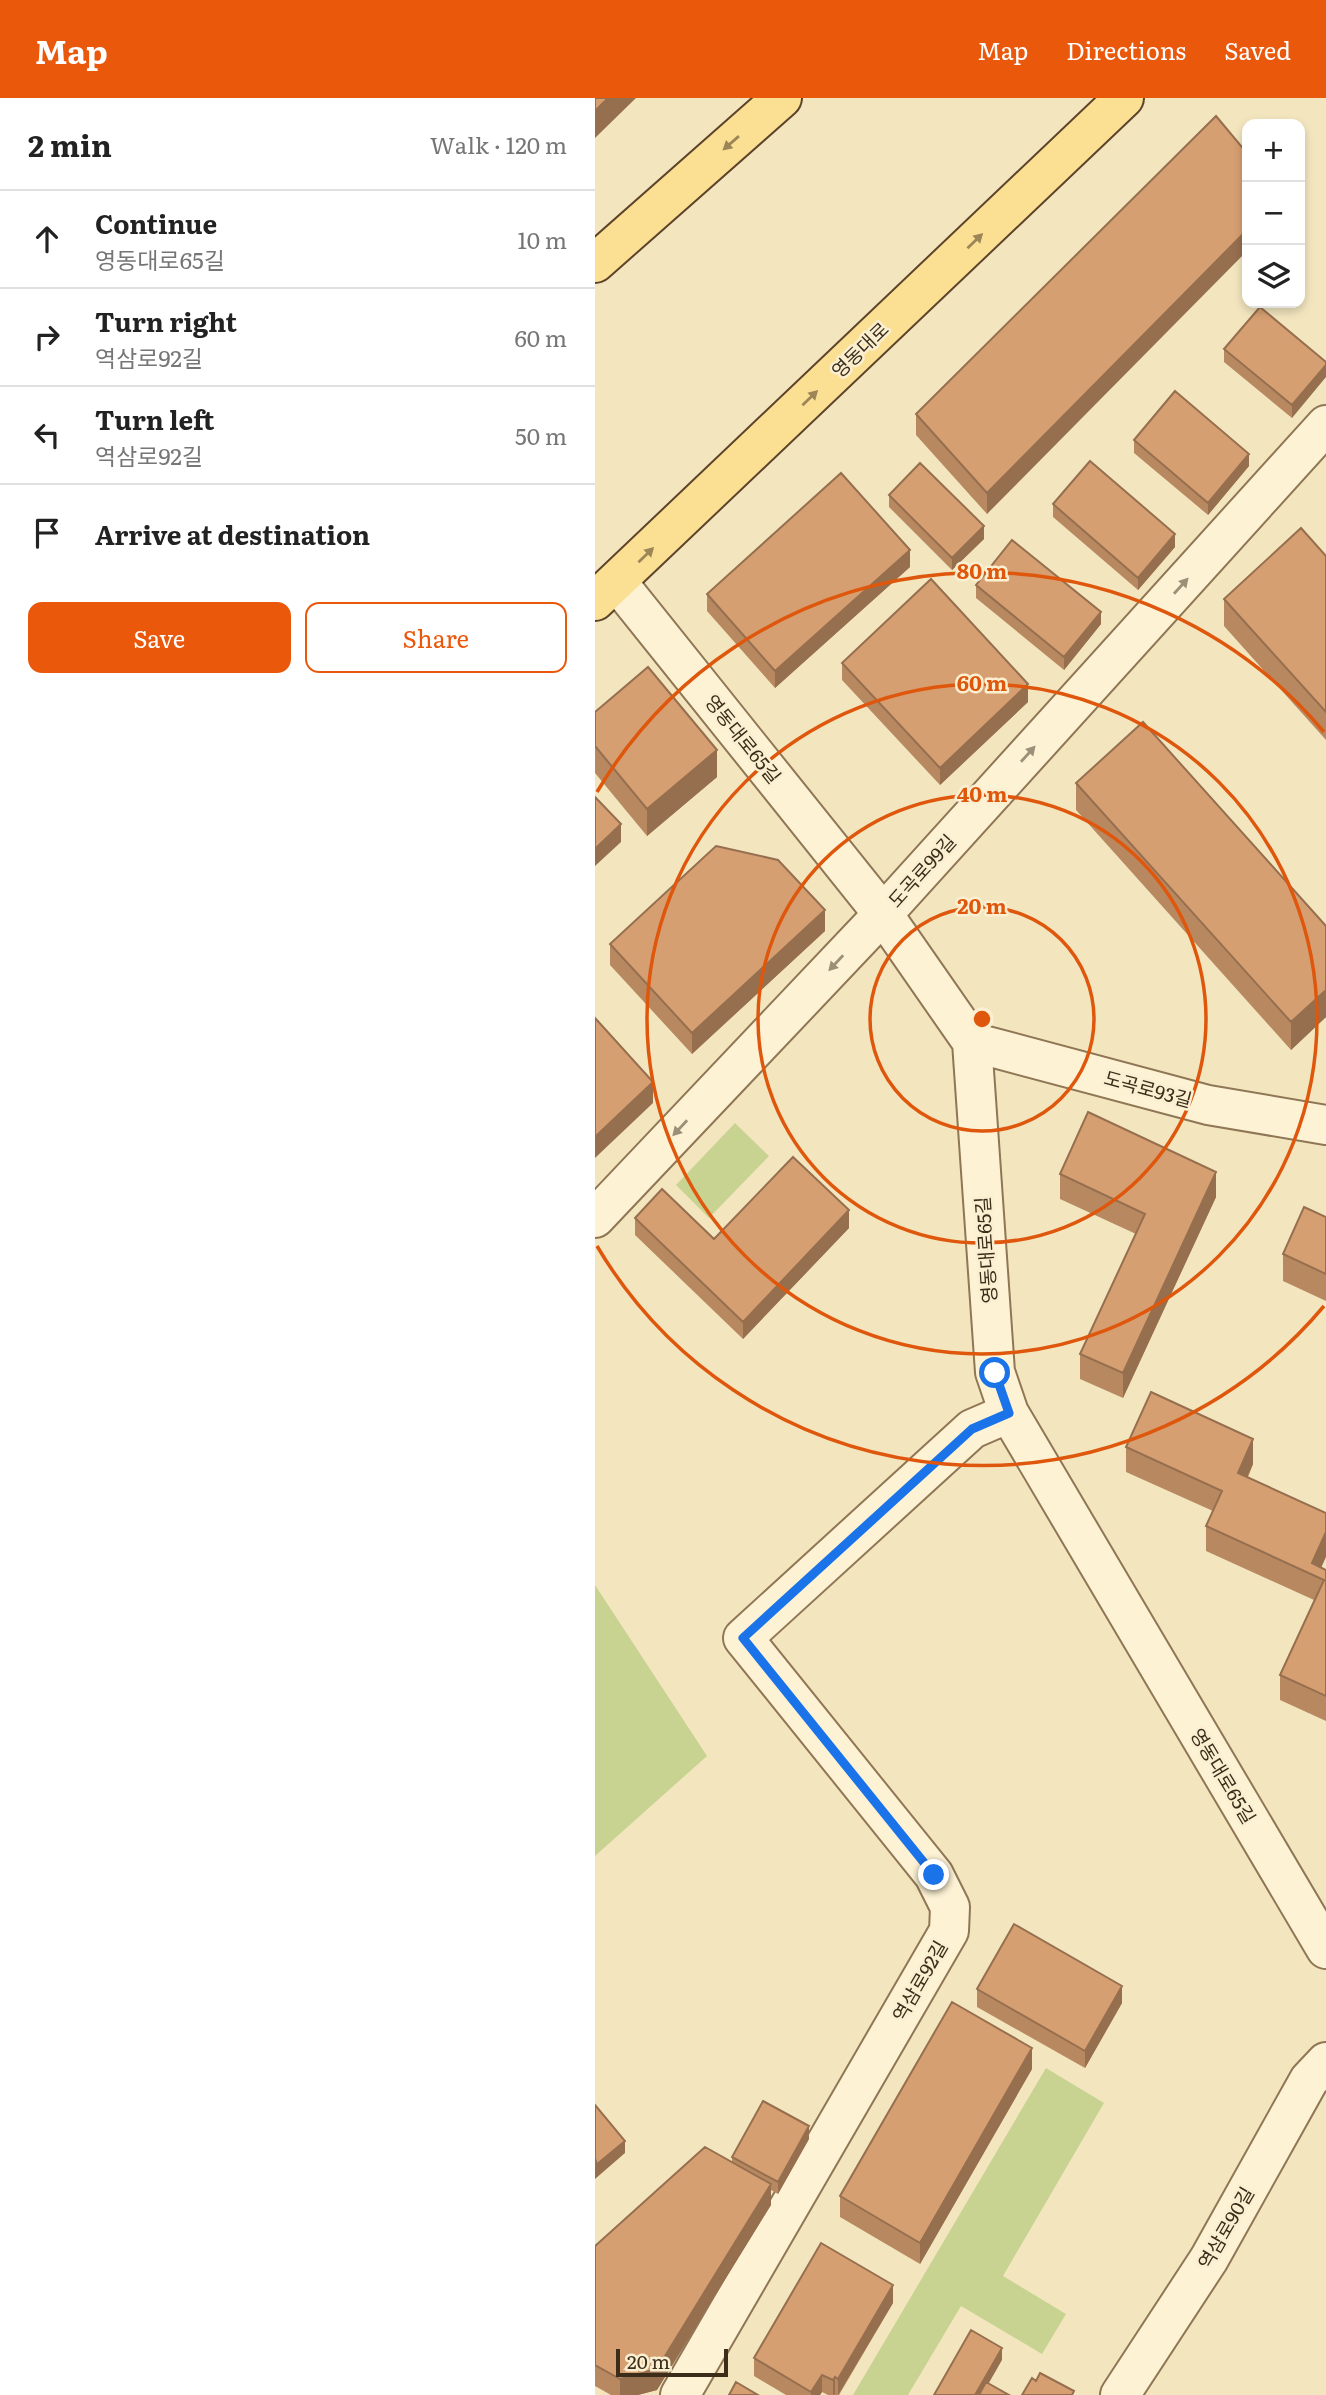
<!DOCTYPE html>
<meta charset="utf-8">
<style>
body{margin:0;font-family:Literata,"Noto Sans KR",serif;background:#f6f6f6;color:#222}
.controls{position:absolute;right:21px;top:21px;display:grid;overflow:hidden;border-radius:14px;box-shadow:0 4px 10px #0003}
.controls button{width:63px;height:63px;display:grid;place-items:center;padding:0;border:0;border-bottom:2px solid #e0e0e0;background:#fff;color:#222;font:35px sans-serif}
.scale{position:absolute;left:21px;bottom:18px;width:112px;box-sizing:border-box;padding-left:7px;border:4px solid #3c2d1b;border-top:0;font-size:19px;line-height:24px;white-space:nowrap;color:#3c2d1b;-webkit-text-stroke:5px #faefd0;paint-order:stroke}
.stop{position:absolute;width:21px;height:21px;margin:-16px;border:5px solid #1a73e8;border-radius:50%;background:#fff}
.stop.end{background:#1a73e8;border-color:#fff;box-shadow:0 2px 7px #0008}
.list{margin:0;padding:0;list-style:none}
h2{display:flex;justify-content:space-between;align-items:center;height:91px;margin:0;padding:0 28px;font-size:30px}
h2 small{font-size:23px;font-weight:400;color:#767676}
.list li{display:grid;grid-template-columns:46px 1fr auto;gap:21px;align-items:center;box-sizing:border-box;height:98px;padding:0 28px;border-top:2px solid #e0e0e0}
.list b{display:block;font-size:26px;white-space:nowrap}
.list p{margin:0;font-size:23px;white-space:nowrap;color:#767676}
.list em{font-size:23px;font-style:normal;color:#767676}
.actions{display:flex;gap:14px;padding:21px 28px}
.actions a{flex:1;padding:16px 0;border:2px solid #ea580c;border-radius:14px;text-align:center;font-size:24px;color:#ea580c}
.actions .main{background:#ea580c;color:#fff}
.icon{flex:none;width:38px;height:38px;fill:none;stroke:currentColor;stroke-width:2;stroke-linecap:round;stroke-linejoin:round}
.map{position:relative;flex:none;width:731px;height:2297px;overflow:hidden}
header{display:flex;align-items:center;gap:42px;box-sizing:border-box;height:98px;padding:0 35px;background:#ea580c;color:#fff}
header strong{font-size:33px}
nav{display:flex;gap:38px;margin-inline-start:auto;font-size:24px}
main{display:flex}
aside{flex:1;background:#fff}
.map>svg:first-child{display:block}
</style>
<header>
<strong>Map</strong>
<nav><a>Map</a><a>Directions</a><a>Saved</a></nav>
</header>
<main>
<aside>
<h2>2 min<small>Walk · 120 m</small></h2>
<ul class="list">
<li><svg class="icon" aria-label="ahead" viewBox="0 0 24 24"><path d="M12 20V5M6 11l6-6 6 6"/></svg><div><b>Continue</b><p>영동대로65길</p></div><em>10 m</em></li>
<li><svg class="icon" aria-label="right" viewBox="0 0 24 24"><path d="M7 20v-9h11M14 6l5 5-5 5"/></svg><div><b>Turn right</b><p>역삼로92길</p></div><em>60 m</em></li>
<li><svg class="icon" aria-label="left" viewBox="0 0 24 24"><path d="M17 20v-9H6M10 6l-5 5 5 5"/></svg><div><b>Turn left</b><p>역삼로92길</p></div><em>50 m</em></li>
<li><svg class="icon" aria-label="arrive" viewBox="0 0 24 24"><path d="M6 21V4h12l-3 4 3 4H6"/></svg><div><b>Arrive at destination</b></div></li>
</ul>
<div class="actions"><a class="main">Save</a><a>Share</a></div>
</aside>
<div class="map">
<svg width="731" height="2297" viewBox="0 0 731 2297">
<rect width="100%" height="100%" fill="#f3e6bf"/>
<!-- green -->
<path fill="#c8d392" d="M140 1025 174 1058 114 1120 81 1087Z
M0 1487 112 1658 0 1758Z
M451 1970 509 2005 408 2178 471 2216 447 2256 366 2208 313 2297H258Z"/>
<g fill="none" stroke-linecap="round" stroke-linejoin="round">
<defs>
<path id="minor" d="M22 484 288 816 377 944 400 1274 414 1315 731 1851
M377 944 613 1007 731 1027
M0 1120 288 816 731 327
M85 2297 354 1833 355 1809 339 1777 148 1540 377 1331 414 1315
M525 2297 614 2161 714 1982 731 1964"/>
<path id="primary" d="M0 165 187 0
M0 503 529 0"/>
</defs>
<!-- minor casing -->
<use href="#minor" stroke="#8f7655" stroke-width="42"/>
<!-- primary casing -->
<use href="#primary" stroke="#5c432a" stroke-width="42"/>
<!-- minor -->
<use href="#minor" stroke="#fdf2d4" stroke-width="38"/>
<!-- primary -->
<use href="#primary" stroke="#fbdf93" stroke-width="38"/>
</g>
<!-- wall -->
<path fill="#b88961" d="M621 18 392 416 321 337V316Z
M629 251 731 264 697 320 629 264Z
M539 342 654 368 613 417 539 355Z
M294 397 389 441 357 472 294 409Z
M458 406 580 449 543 492 458 419Z
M731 458V642L629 528V501Z
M315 469 180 590 112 513V496Z
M381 487 506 526 469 572 381 500Z
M247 565 433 604 345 687 247 582Z
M0 614 122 679 52 738 0 675Z
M481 685 731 828V919L696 952 481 712Z
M230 833 97 956 15 867V846Z
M465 1076 621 1099 528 1300 485 1281V1256L541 1136 465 1101Z
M731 1119V1203L688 1183V1156Z
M40 1120 119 1141 254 1130 148 1241 40 1137Z
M531 1349 658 1366 653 1379 726 1469 731 1472V1623L685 1602V1577L719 1502 611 1453V1428L618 1413 531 1374Z
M382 1891 527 1905 490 1970 382 1909Z
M437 1971 325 2166 245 2119V2098Z
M214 2041 183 2096 176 2092V2107L62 2292 43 2297H16L0 2288V2148L137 2064V2059Z
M298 2205 244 2297H233L227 2294 225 2297H191L159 2278V2260Z"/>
<!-- shaded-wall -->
<path fill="#966f4f" d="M13 0H41L0 40V13Z
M652 132V153L392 416V395Z
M731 267V279L697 320V307Z
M654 356V368L613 417V405Z
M389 428V441L357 472V460Z
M580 436V449L543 492V480Z
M315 452V469L180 590V573Z
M506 514V526L469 572V559Z
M433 586V604L345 687V670Z
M122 652V679L52 738V711Z
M26 726V744L0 768V751Z
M230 812V833L97 956V935Z
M731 892V919L696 952V924Z
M58 984V1005L0 1060V1039Z
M621 1074V1099L528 1300V1275Z
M254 1112V1130L148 1241V1224Z
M658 1341V1366L643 1400V1375Z
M731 1434V1459L722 1479 717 1465Z
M527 1888V1905L490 1970V1953Z
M437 1950V1971L325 2166V2145Z
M214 2028V2041L183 2096V2084Z
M30 2043V2055L0 2081V2064Z
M176 2086V2107L62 2292 43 2297H25V2281Z
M298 2187V2205L243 2297V2281Z
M407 2250V2262L387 2297H380Z
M227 2277V2294L225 2297H216V2294Z
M240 2279V2296L238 2297V2282Z"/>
<!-- building -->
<path fill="#d69f71" stroke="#966f4f" stroke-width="2" d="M0 0H13L0 13Z
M621 18 652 55V132L392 395 321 316Z
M665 209 731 264V267L697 307 629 251Z
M580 293 654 356 613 405 539 342Z
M495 363 580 436 543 480 458 406Z
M325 365 389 428 357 460 294 397Z
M246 375 315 452 180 573 112 496Z
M706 430 731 458V614L629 501Z
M417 442 506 514 469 559 381 487Z
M336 481 433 586 345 670 247 565Z
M53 569 122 652 52 711 0 648V614Z
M548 624 731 828V892L696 924 481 685Z
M0 699 26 726 0 751Z
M121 748 183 762 230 812 97 935 15 846Z
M0 920 58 984 0 1039Z
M493 1014 621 1074 528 1275 485 1256 550 1116 465 1076Z
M198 1059 254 1112 148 1224 40 1120 67 1091 119 1141Z
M709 1109 731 1119V1176L688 1156Z
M556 1294 658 1341 643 1375 731 1415V1434L717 1465 731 1472V1598L685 1577 729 1482 611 1428 627 1393 531 1349Z
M419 1826 527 1888 490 1953 382 1891Z
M357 1904 437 1950 325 2145 245 2098Z
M168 2003 214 2028 183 2084 137 2059Z
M0 2007 30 2043 1 2067V2063L0 2061Z
M110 2049 176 2086 62 2271 25 2281 0 2267V2148Z
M226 2145 298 2187 243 2281 240 2279 238 2282 227 2277 216 2294 159 2260Z
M376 2232 407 2250 380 2297H339Z
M445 2275 479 2293 477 2297H427L437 2280 441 2283Z
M141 2284 163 2297H134Z
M391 2284 414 2297H384Z"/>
<!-- one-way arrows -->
<defs><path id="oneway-solid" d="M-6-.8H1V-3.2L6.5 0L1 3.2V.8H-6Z" transform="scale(1.75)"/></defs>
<g fill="#9c8657">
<use href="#oneway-solid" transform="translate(136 45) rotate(139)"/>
<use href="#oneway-solid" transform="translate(380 143) rotate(-44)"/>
<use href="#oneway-solid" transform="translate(215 300) rotate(-44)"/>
<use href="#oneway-solid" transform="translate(51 457) rotate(-44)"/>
</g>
<g fill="#9c9078">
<use href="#oneway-solid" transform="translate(586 488) rotate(-48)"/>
<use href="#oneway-solid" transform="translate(433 656) rotate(-48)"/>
<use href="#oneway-solid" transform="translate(241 865) rotate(133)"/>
<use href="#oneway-solid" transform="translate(85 1030) rotate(133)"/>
</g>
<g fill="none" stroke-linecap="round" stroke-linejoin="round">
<!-- route -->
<path stroke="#1a73e8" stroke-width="9" d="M339 1777 148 1540 377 1331 414 1315 400 1275"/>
</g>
<!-- distance rings -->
<g fill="none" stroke="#df570d" stroke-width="3.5">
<circle cx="387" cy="921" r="112"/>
<circle cx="387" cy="921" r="224"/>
<circle cx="387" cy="921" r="335"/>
<path d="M729 1208A447 447 0 0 1 2 1148M2 694A447 447 0 0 1 729 634"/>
</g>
<g text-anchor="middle" stroke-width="5" stroke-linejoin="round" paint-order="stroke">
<!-- street labels -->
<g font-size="19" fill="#3c2d1b" stroke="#faefd0">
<text transform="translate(265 252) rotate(-44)" y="7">영동대로</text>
<text transform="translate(148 641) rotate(51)" y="7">영동대로65길</text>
<text transform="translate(327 773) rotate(-48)" y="7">도곡로99길</text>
<text transform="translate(553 991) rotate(15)" y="7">도곡로93길</text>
<text transform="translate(391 1152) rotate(-94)" y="7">영동대로65길</text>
<text transform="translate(628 1678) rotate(59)" y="7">영동대로65길</text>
<text transform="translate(325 1883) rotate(-60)" y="7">역삼로92길</text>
<text transform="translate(631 2130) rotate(-60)" y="7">역삼로90길</text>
</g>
</g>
<circle cx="387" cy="921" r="10" fill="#df570d" stroke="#faefd0" stroke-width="3.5"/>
<g font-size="21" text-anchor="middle" font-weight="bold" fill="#df570d" stroke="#faefd0" stroke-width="5" stroke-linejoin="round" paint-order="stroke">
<text x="387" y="481">80 m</text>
<text x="387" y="593">60 m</text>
<text x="387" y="704">40 m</text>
<text x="387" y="816">20 m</text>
</g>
</svg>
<div class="controls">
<button>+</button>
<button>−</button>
<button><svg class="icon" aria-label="layers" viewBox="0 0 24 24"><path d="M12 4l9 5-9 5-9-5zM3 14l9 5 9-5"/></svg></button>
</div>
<div class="scale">20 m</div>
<div class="stop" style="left:400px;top:1275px"></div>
<div class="stop end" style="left:339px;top:1777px"></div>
</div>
</main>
